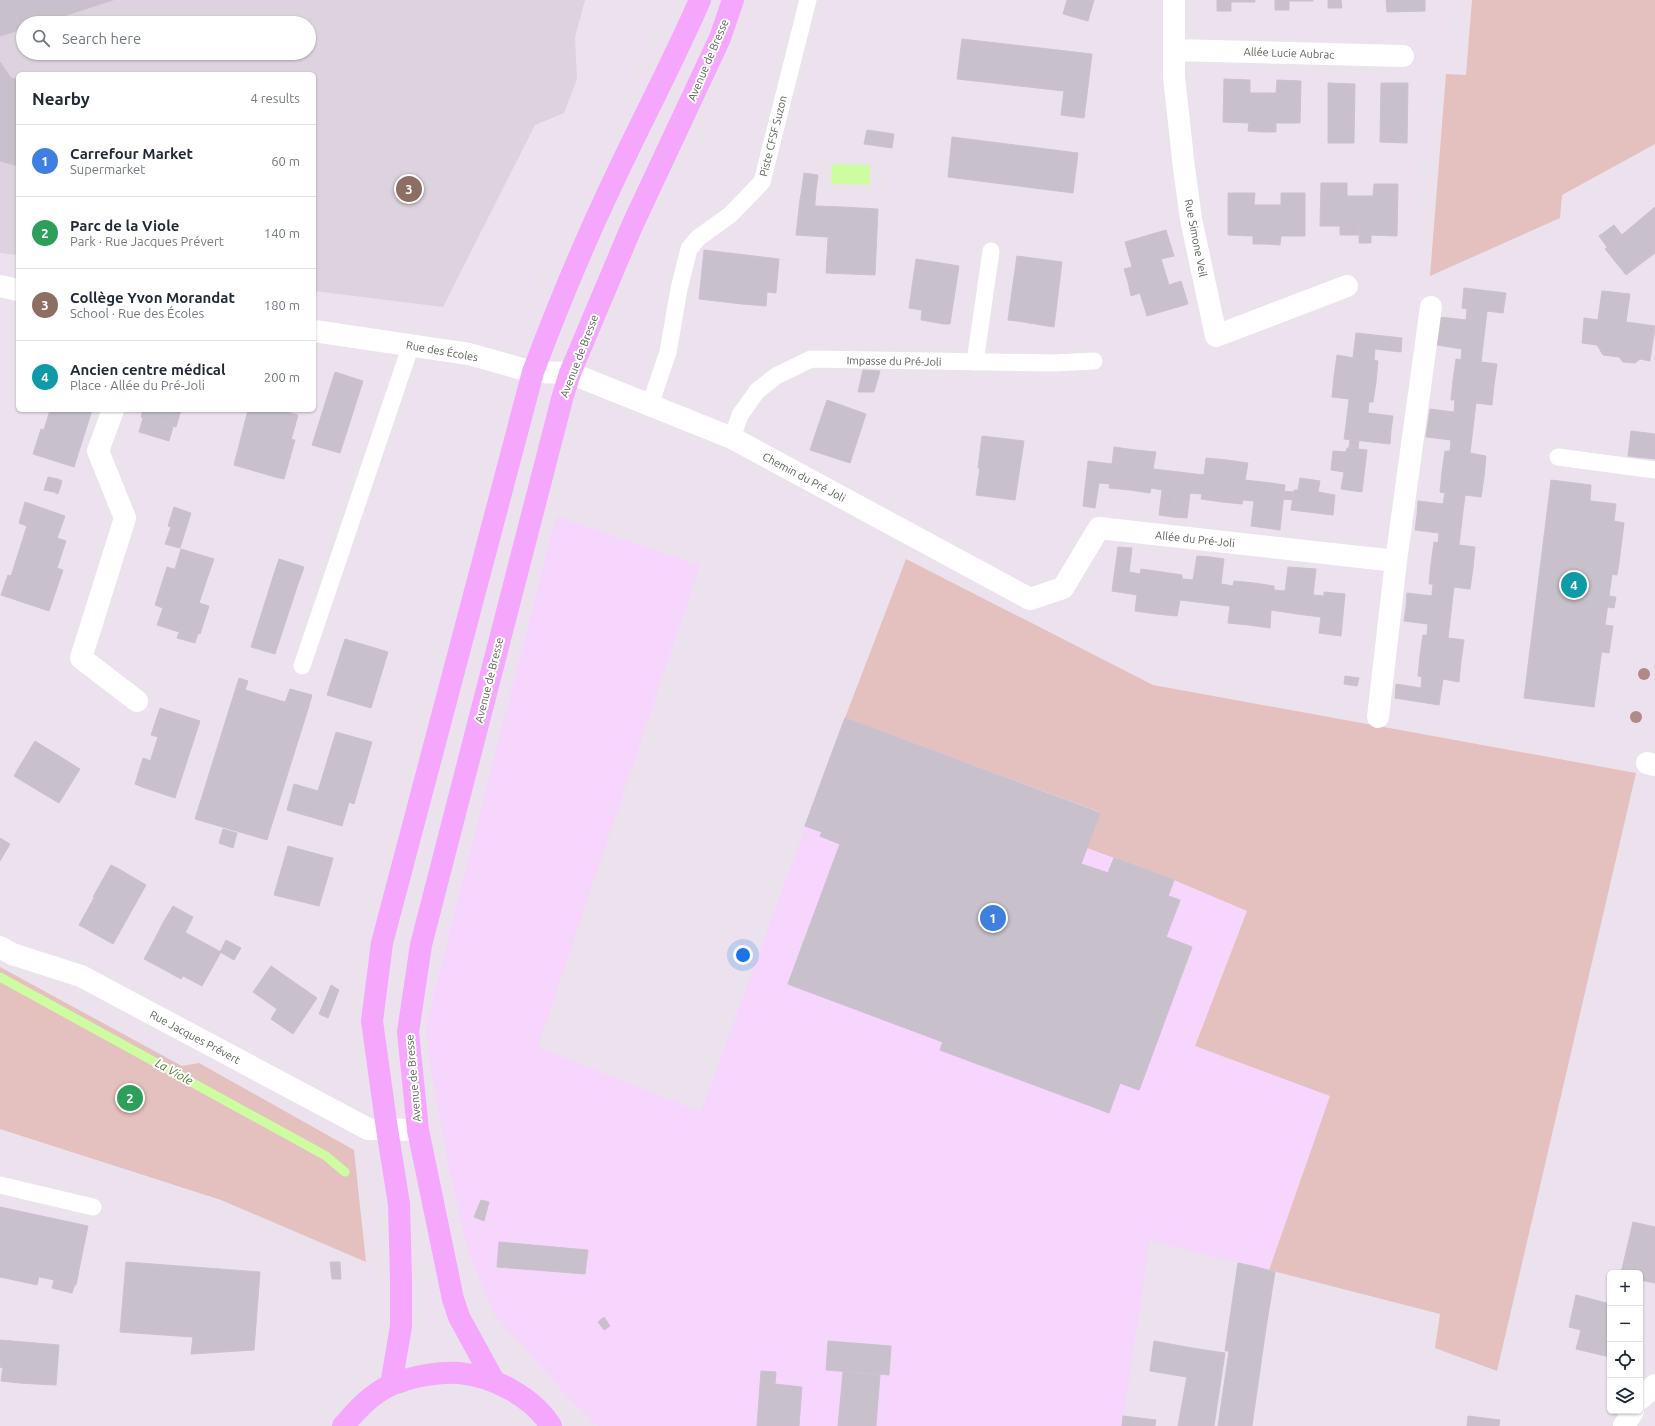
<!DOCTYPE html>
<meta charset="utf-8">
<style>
body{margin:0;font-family:Ubuntu,sans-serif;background:#f6f6f7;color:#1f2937}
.controls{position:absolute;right:12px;bottom:12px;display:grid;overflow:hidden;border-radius:6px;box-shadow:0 1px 3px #0004}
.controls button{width:36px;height:36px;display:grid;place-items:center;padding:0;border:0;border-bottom:1px solid #e0e1e3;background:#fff;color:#1f2937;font:20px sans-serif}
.you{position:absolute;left:743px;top:955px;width:14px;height:14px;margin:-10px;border:3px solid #fff;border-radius:50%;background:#1a73e8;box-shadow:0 0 0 6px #1a73e833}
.badge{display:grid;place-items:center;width:26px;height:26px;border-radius:50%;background:#ea580c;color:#fff;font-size:13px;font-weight:700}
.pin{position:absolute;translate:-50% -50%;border:2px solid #fff;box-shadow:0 1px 4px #0006}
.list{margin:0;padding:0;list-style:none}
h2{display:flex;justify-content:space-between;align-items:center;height:52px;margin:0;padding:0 16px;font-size:17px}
h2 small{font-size:13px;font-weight:400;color:#747a83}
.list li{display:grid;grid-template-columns:26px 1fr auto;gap:12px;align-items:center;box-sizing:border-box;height:72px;padding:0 16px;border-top:1px solid #e0e1e3}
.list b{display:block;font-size:15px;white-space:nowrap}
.list p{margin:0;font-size:13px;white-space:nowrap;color:#747a83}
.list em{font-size:13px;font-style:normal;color:#747a83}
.icon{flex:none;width:22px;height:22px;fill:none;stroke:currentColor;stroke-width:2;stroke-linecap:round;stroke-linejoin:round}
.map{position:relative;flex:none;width:1655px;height:1426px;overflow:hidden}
.search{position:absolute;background:#fff;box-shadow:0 1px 3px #0004;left:16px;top:16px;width:300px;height:44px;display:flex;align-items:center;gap:10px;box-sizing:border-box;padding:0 14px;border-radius:22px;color:#747a83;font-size:15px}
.panel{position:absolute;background:#fff;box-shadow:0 1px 3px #0004;left:16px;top:72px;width:300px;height:340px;border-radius:6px}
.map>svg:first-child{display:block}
</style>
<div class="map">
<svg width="1655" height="1426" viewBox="0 0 1655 1426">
<rect width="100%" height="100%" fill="#ebe2ed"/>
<!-- commercial -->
<path fill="#f7d6fd" d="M556 516 700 566 538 1047 701 1112 845 718 1100 813 1087 848 1174 880 1247 911 1195 1046 1330 1095 1269 1270 1150 1241 1122 1426H598L569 1398 493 1313 469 1254 449 1170 428 1052 426 1024Z"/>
<!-- education -->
<path fill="#ddd3df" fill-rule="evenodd" d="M0 0H585L575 37 577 79 564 113 535 125 443 307 314 291V74H18V255L0 253ZM23 23H309V53H23Z"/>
<!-- green -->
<path fill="#e4c1be" d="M1472 0H1655V144L1562 195 1560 218 1430 276 1446 74 1466 75Z
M906 559 1153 685 1636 773 1497 1371 1435 1348 1440 1314 1269 1270 1330 1096 1195 1046 1247 911 1174 880 1087 848 1100 812 845 718Z
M0 967 182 1066 199 1063 354 1150 366 1262 221 1200 0 1129Z"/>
<!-- water -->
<path fill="#cefda1" d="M832 164 870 165V185L831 184Z"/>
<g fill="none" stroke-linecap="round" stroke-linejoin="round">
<!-- stream -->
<path stroke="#cefda1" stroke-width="9" d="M0 977 326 1156 345 1172"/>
</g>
<!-- building -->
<path fill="#c8c0ca" stroke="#cdc0d1" d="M0 0H57L0 25Z
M57 0H113L42 23H23V29L0 36V25Z
M1067 0H1094L1088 21 1063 14Z
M1217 0H1255V2H1231V11H1217Z
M1275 0H1313V1H1289V10H1275Z
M1328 0H1341L1342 8H1328Z
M1386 0H1425V11L1387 12Z
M962 39 1092 54 1084 118 1061 115 1064 91 957 79Z
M0 62 11 78 18 80V166L0 161Z
M1224 79 1250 80V93H1263L1262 132 1248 131 1249 123 1223 122Z
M1277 80 1301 81 1300 123H1276V132H1262L1263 93H1276Z
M1328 83 1355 84 1354 143H1328Z
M1381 83H1408L1407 143 1380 142Z
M867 130 894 134 892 148 864 144Z
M952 137 1078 153 1073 193 948 177Z
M804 173 818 175 816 190 802 188Z
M1321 183H1347V196H1360L1359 235H1340V226H1320Z
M1374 184H1398L1397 236 1371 235V243H1359L1360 196H1373Z
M802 188 816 190 815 202 800 200Z
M1228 193H1255L1254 205H1268L1266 244H1253V236L1228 235Z
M1281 193H1305V236H1281L1280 245 1266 244 1268 205H1281Z
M800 200 815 202V206L843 207 842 238 796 235Z
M843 207 878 209 875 275 826 273 828 238H842Z
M1655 207V253L1626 275 1605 249Z
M1614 225 1622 235 1607 247 1599 236Z
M1166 230 1174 256 1161 259 1165 272 1128 282 1124 269 1132 267 1125 242Z
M704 250 779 259 776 293 744 289 742 304 699 299Z
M1017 256 1062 262 1054 327 1017 321 1019 306 1010 305Z
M916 259 959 266 952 311 946 310 944 324 921 320 922 310 909 308Z
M1165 272 1169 285 1181 281 1188 304 1147 316 1140 293 1131 296 1128 282Z
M1464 288 1506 293 1503 313 1487 311 1484 337 1439 331 1440 317 1466 320 1467 309 1462 308Z
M744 289 767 292 766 306 742 304Z
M1602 291 1630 294 1628 308 1600 305Z
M1010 305 1019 306 1017 321 1008 320Z
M1600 305 1628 308 1626 322 1655 326 1650 361 1640 359 1635 363 1623 362 1619 357 1603 355 1597 345 1582 343 1584 318 1598 320Z
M946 310 952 311 950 324H944Z
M1439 331 1484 337 1481 362 1497 364 1494 385 1453 380 1456 359 1461 360 1462 349 1437 345Z
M1356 333 1402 338 1401 352 1375 349 1374 360 1378 361 1376 382 1334 377 1337 355 1353 358Z
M863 370 880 371 874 392H858Z
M335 372 363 381 340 453 312 445Z
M1334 377 1376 382 1373 402H1369L1368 413 1393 416 1391 430 1346 425 1349 399 1332 397Z
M1453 380 1494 385 1492 405 1476 403 1473 428 1428 423 1430 409 1454 412 1455 400H1451Z
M827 400 866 414 850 463 810 450Z
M50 410H92L74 467 33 454 41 429 44 430Z
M143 410H181L176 427 141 417Z
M248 410H278L298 415 291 440 286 438 275 477 234 465Z
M143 418 173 427 169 441 139 432Z
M1428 423 1473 428 1470 453 1486 456 1484 477 1442 472 1445 451H1450L1451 440 1426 437Z
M1346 425 1391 430 1390 444 1344 439Z
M1631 431 1655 434V459L1628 456Z
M982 436 1024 441 1015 500 976 495 980 468H978Z
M286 438 295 440 284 479 275 477Z
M1350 439 1359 440 1358 449 1349 448Z
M1114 447 1135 450 1130 490 1109 488 1110 484 1099 483 1095 508 1083 506 1088 461 1112 464Z
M1347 448 1367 450 1362 492 1341 489 1344 472 1331 470 1333 451 1346 452Z
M1135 450 1156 452 1153 469 1179 472 1173 517 1159 515 1162 490 1151 488 1150 493 1130 490Z
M1206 458 1227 460 1222 502 1201 499 1202 494 1190 493 1187 518 1173 517 1179 472 1204 475Z
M1227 460 1248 463 1245 480 1271 483 1266 528 1251 526 1254 501 1243 500 1242 504 1222 502Z
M1442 472 1484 477 1481 497 1465 495 1462 520 1417 515 1418 501 1443 504 1445 493 1440 492Z
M48 477 58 479 54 492 44 490Z
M1300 478 1320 481 1318 492 1335 495 1333 515 1291 510 1294 490H1298Z
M58 479 62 481 58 494 54 492Z
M1551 480 1591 485 1590 501 1616 504 1614 521 1624 523 1619 563 1610 562 1608 574H1612L1603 639 1599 638 1597 648 1602 649 1594 707 1524 698Z
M1271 483 1285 485 1280 530 1266 528Z
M1284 491 1293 492V500L1283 499Z
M25 502 65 516 57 538 66 541 57 568 54 567 51 576 60 579 49 611 10 598 16 578 11 576 27 526 19 523Z
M174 507 191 513 185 532 168 526Z
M1417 515 1462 520 1459 545 1475 547 1473 568 1431 564 1434 542 1438 543 1439 533 1415 530Z
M171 527 185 532 180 548 165 544Z
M1118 547 1132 548 1129 572 1140 574 1141 569 1162 572 1157 614 1135 611 1137 595 1112 591Z
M181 549 214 559 207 579 175 569Z
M1197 556 1210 557 1205 603 1180 600 1177 616 1157 614 1162 572 1182 575V579L1193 580Z
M1210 557 1224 559 1221 584 1233 586 1234 581 1254 583 1249 625 1228 623 1230 606 1205 603Z
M279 559 304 567 298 584 273 577Z
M1610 562 1619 563 1617 575 1608 574Z
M1431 564 1473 568 1470 589 1454 587 1451 612 1406 607 1407 593 1432 596 1433 584H1429Z
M54 567 63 570 60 579 51 576Z
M167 567 207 579 199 603 209 606 200 634 181 628 179 632 157 625 163 608 155 605Z
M1288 567 1302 568 1297 614 1271 610 1270 628 1249 625 1254 583 1274 586V590L1285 591Z
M1302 568 1316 569 1313 595 1324 596V592L1345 594 1341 636 1319 633 1321 617 1297 614Z
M8 575 16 578 10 598 1 595Z
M273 577 298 584 275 654 251 647Z
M1609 596 1616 597 1614 608 1608 607Z
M1406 607 1451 612 1448 638 1464 640 1461 661 1420 656 1423 635H1427L1428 624 1404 621Z
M1605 625 1613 626 1609 653 1602 652V649L1597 648 1599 638 1603 639Z
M181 628 198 633 195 643 177 638Z
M345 639 388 652 371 708 327 695Z
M1420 656 1461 661 1459 682 1443 679 1439 705 1395 698 1396 684 1421 688 1422 677 1418 676Z
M1345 676 1359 678 1357 686 1344 684Z
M239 678 248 681 245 690 308 709 267 840 195 819Z
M290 689 312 695 308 709 285 703Z
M160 708 200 721 175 798 142 787 158 737 151 735Z
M845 718 1100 813 1081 864 1108 873 1114 858 1174 880 1168 896 1180 900 1166 937 1192 947 1139 1090 1120 1083 1112 1104 1096 1098 1093 1106 940 1050 943 1042 788 984 863 783 826 769Z
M845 718 1100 813 1081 864 1108 873 1114 858 1174 880 1168 896 1180 900 1166 937 1192 947 1139 1090 1120 1083 1109 1113 940 1050 943 1042 788 984 840 844 820 836 822 832 805 826Z
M336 732 372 742 354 804 349 802 342 826 287 810 294 784 318 791Z
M35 741 80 769 59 803 32 787 36 780 18 769Z
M143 758 151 761 142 787 135 784Z
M18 769 36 780 32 787 14 776Z
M826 769 863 783 840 844 820 836 822 832 805 826Z
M223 829 237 833 233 848 219 843Z
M0 838 10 844 0 861Z
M288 846 328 857 324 872 329 873 319 906 274 895Z
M328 857 333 858 329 873 324 872Z
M111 865 119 869 105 894 108 895 103 903 93 897Z
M119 869 146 885 113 944 79 925 94 898 103 903 108 895 105 894Z
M173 906 193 917 185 933 164 921Z
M164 921 221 952 202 986 183 976 181 979 161 968 166 959 149 950Z
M226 940 241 948 234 960 220 952Z
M149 950 166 959 161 968 144 959Z
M271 966 317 998 293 1034 271 1019 277 1009 253 992Z
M331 985 339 990 328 1018 319 1014Z
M1096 1098 1112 1104 1109 1113 1093 1106Z
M481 1200 489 1202 484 1221 474 1217Z
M0 1207 88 1226 84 1245 55 1238 58 1227 43 1224 41 1236 0 1227Z
M1633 1222 1655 1227V1283L1640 1280V1273H1621Z
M43 1224 58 1227 55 1238 84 1245 76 1285 0 1268V1227L41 1236Z
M499 1242 588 1250 585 1274 497 1267Z
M126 1262 260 1272 254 1350 191 1354 193 1337 120 1332Z
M330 1262H340L341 1279H332Z
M1238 1263 1257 1267 1248 1325 1266 1328 1252 1426H1218L1229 1351H1225Z
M1257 1267 1275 1272 1266 1328 1248 1325Z
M0 1268 39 1276 37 1285 0 1277Z
M54 1280 75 1284 72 1293 52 1288Z
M1576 1295 1610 1304V1357L1576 1349 1581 1330 1569 1327Z
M604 1317 610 1326 604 1330 598 1322Z
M0 1340 59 1345 56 1385 36 1384 37 1365 21 1363 19 1383 1 1381 3 1368 0 1367Z
M828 1341 891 1346 889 1375 826 1370Z
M1154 1341 1192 1348 1187 1377 1150 1371Z
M1192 1348 1225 1353 1214 1426H1178Z
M21 1363 37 1365 36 1384 19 1383Z
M761 1371 776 1372 775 1384 802 1387 799 1426H757Z
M843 1372 880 1375 876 1426H838Z
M1123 1416 1156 1420 1155 1426H1122Z
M1468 1416 1500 1420 1499 1426H1467Z"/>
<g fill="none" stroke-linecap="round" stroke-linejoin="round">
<!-- lane -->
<path stroke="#fff" stroke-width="17" d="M975 362 991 251
M650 405 668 352 679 289 689 249 698 238 730 215 762 182 808 0
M732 438 740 415 757 391 776 376 811 359 1054 363 1094 361
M1558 457 1655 470
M302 666 411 345
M0 1185 93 1207"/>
<!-- street -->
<path stroke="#fff" stroke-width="22" d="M1174 0V77L1184 168 1191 219 1216 336 1347 286
M1174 50 1403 56
M0 286 18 290
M314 331 469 354 533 372 570 373 732 438 1030 599 1063 588 1099 528 1396 561
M113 410 98 451 125 518 81 658 137 701
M1378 717 1396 561 1431 307
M1647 763 1655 765
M0 947 12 954 81 976 368 1129 418 1130
M1640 1399 1655 1385
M1624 1426 1633 1411"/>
<!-- primary -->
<path stroke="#f5a6fd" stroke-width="22" d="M494 1381 459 1317 453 1299 418 1130 408 1032 421 945 562 399 570 373 632 226 720 38 733 0
M391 1385 401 1326V1279L399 1204 387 1129 372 1021 382 943 533 372C557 308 583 245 612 184 641 122 673 62 700 0
M343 1426C357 1410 371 1394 391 1385 395 1383 400 1382 405 1380 422 1375 441 1372 459 1373 493 1376 533 1397 551 1426"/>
</g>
<!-- trees -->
<g fill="#b28989">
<circle cx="1644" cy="674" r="6"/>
<circle cx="1636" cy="717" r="6"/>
</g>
<g text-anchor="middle" stroke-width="4" stroke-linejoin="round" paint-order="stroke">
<!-- street labels -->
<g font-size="11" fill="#5d625a" stroke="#fff">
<text transform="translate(1289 53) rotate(2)" y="4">Allée Lucie Aubrac</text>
<text transform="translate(708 60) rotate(-67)" y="4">Avenue de Bresse</text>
<text transform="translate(773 136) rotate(-76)" y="4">Piste CFSF Suzon</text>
<text transform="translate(1196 238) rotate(79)" y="4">Rue Simone Veil</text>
<text transform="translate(442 351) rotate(10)" y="4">Rue des Écoles</text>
<text transform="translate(579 356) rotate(-69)" y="4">Avenue de Bresse</text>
<text transform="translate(894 361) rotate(1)" y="4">Impasse du Pré-Joli</text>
<text transform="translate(804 477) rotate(28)" y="4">Chemin du Pré Joli</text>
<text transform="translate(1195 539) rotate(6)" y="4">Allée du Pré-Joli</text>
<text transform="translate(489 680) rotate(-76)" y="4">Avenue de Bresse</text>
<text transform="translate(195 1037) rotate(28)" y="4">Rue Jacques Prévert</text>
<text transform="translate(413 1078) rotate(-95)" y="4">Avenue de Bresse</text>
</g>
<!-- water labels -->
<g font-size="12" font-style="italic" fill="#4f7a30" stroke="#fff">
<text transform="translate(174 1072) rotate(29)" y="4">La Viole</text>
</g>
</g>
</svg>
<div class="controls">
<button>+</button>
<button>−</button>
<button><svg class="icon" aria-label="locate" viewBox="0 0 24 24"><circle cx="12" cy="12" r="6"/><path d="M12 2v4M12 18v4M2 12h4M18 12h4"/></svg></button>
<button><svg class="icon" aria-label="layers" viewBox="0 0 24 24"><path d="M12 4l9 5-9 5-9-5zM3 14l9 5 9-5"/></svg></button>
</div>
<div class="you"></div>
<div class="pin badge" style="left:993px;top:918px;background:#3f7fe0">1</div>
<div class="pin badge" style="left:130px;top:1098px;background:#2e9e5b">2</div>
<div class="pin badge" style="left:409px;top:189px;background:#8d6e63">3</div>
<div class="pin badge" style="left:1574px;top:585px;background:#0f9aa8">4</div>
<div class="search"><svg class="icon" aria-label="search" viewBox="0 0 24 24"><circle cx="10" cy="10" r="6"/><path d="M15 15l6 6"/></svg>Search here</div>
<section class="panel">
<h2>Nearby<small>4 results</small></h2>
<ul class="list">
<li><span class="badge" style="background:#3f7fe0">1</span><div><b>Carrefour Market</b><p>Supermarket</p></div><em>60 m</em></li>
<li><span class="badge" style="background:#2e9e5b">2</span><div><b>Parc de la Viole</b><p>Park · Rue Jacques Prévert</p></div><em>140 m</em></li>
<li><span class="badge" style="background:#8d6e63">3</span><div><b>Collège Yvon Morandat</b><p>School · Rue des Écoles</p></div><em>180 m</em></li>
<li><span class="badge" style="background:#0f9aa8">4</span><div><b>Ancien centre médical</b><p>Place · Allée du Pré-Joli</p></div><em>200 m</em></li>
</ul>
</section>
</div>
